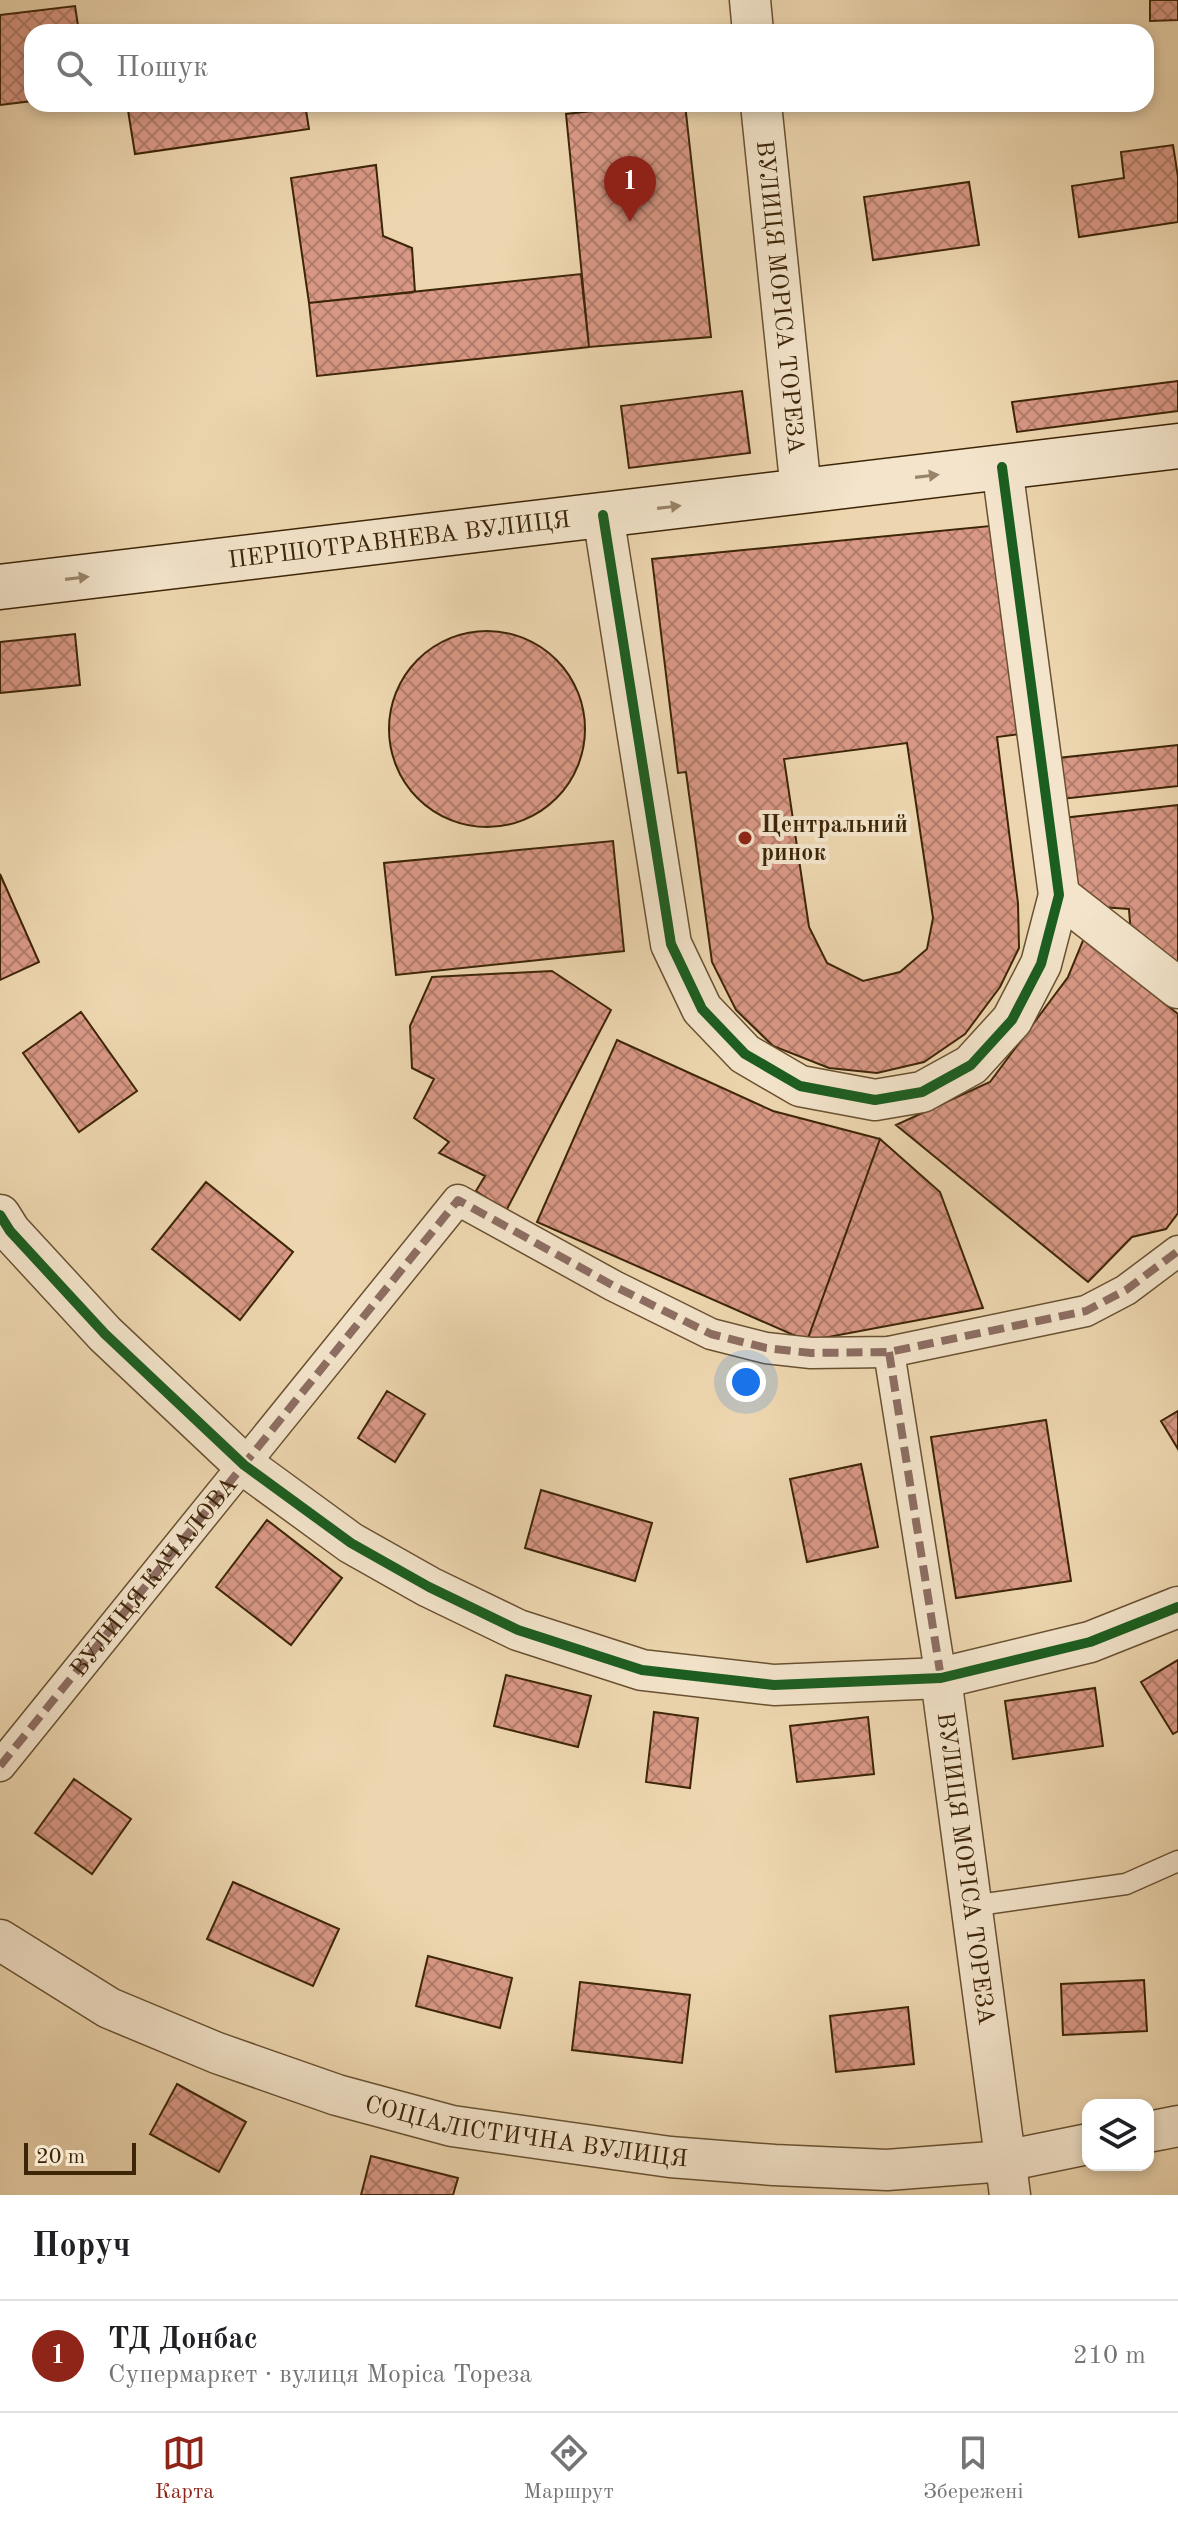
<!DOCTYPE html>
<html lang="uk">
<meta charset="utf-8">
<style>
body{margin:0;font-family:"Old Standard TT",serif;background:#f6f6f6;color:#202124}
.controls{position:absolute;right:24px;bottom:24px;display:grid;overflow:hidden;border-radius:16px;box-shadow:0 4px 12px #0003}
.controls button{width:72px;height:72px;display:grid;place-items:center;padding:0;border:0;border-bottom:2px solid #e0e0e0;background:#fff;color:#202124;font:40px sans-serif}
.scale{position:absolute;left:24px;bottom:20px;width:112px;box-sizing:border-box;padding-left:8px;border:4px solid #3d2507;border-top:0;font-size:22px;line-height:28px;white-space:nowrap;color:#3d2507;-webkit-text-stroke:6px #f3e4cb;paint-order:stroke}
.you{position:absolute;left:746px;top:1382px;width:28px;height:28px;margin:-20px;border:6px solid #fff;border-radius:50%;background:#1a73e8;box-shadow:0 0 0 12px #1a73e833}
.badge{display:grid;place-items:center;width:52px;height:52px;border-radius:50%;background:#8f2418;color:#fff;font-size:26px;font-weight:700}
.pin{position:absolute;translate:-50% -66px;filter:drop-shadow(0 2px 4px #0008)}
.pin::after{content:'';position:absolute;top:42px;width:28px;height:24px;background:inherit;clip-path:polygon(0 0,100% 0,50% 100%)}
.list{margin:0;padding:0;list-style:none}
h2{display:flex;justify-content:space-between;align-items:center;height:104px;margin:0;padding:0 32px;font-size:34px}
h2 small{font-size:26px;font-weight:400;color:#757577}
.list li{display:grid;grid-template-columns:52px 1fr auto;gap:24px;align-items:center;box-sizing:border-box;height:112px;padding:0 32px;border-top:2px solid #e0e0e0}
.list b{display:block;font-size:30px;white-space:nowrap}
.list p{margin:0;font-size:26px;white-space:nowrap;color:#757577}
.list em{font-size:26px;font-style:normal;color:#757577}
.icon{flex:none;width:44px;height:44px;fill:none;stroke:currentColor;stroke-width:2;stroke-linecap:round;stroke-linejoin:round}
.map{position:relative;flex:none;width:1178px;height:2195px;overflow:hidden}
.search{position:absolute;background:#fff;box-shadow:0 4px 12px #0003;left:24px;right:24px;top:24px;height:88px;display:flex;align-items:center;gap:20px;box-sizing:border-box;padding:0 28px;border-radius:24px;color:#757577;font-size:30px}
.sheet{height:216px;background:#fff}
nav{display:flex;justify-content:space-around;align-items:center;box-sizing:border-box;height:112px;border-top:2px solid #e0e0e0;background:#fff;font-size:22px;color:#757577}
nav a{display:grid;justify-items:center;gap:4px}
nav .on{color:#8f2418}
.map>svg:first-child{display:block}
</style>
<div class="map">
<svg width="1178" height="2195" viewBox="0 0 1178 2195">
<defs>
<pattern id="building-cross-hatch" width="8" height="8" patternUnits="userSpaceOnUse" patternTransform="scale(2)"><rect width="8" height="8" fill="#d99885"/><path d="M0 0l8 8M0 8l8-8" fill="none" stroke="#b17c6b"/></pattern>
</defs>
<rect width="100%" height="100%" fill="#edd6af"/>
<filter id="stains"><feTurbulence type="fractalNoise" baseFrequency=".0025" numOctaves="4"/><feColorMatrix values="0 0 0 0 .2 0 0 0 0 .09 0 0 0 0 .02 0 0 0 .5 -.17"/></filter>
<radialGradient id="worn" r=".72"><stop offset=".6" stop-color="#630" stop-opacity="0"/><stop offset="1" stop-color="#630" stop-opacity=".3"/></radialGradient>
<!-- building -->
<path fill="url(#building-cross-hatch)" stroke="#3d2507" stroke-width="2" fill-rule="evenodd" d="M1150 0H1178V20L1150 21Z
M75 6 79 32H32V101L0 105V15Z
M127 104H305L309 129 135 154Z
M655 104H685L711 337 589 347 566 114Z
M1173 145 1178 177V222L1079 237 1072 186 1124 178 1121 152Z
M376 165 383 236 412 248 415 292 309 303 291 178Z
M969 182 979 245 873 260 864 197Z
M581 274 589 347 317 376 309 303Z
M1178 381V411L1017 432 1012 402Z
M742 391 750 453 629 468 621 406Z
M990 526 1020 734 997 737 1018 903 1019 948 1000 987 965 1034 924 1062 877 1073 829 1068 773 1046 736 1010 712 962 686 772 678 773 652 559ZM907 743 933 918 927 949 900 972 863 981 827 963 809 927 784 759Z
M389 729a98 98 0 1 1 196 0a98 98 0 1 1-196 0Z
M75 634 80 685 0 693V642Z
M1178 745V786L1062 799 1058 758Z
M1178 805V973L1131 936 1129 909 1101 907 1073 884 1063 818Z
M613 841 624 951 396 975 384 863Z
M0 874 39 962 0 980Z
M1084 938 1178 1014V1213L1166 1229 1132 1237 1088 1282 896 1125 990 1082 1068 977Z
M552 971 611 1010 506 1211 476 1191 485 1176 439 1153 449 1142 414 1118 434 1079 412 1068 410 1026 432 977Z
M81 1012 137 1091 79 1132 23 1053Z
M617 1040 773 1111 880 1139 807 1341 537 1222Z
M880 1139 940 1192 983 1308 807 1341Z
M206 1182 293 1252 240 1320 152 1249Z
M387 1391 425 1414 395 1462 358 1438Z
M1178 1411V1449L1161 1421Z
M1046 1420 1071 1581 956 1598 931 1437Z
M861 1464 878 1547 807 1562 790 1479Z
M541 1490 652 1523 635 1581 525 1548Z
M267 1520 342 1578 291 1645 216 1587Z
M1178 1660V1731L1173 1734 1141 1682Z
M506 1675 591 1696 578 1747 494 1726Z
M1095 1688 1103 1746 1013 1759 1005 1701Z
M654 1712 698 1718 690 1788 646 1782Z
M868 1717 874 1774 797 1782 790 1726Z
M74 1779 131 1819 92 1874 35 1833Z
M233 1882 339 1929 313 1986 207 1939Z
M428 1956 512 1978 500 2028 416 2006Z
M1144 1980 1147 2031 1063 2035 1061 1984Z
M580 1982 690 1995 682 2063 572 2050Z
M908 2007 914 2064 836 2072 830 2016Z
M177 2084 246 2122 219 2172 150 2134Z
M371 2156 458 2178 453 2195H361Z"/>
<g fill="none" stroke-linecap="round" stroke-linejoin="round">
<defs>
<path id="service" d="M971 1906 1126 1884 1178 1861"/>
<g id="pedestrian">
<path d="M889 1352 941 1678"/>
<path id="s1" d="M0 1766 458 1200 614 1286 711 1334 766 1348 811 1353 889 1352 1086 1311 1126 1290 1178 1251"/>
</g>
<g id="minor">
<path d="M750 0 753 32"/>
<path id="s2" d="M761 104 801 491"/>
<path d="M603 515 671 944 702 1009 745 1054 800 1086 875 1100 922 1092 971 1065 1012 1020 1041 964 1059 895 1002 467"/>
<path d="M1059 895 1178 988"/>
<path d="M0 1215 10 1231 105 1334 244 1465 351 1543 429 1587 518 1630 642 1670 774 1685 941 1678 1090 1642 1178 1607"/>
<path id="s3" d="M941 1678 1010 2195"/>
<path id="s4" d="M0 1940 109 2008 217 2053 337 2095 452 2126 670 2157 774 2165 887 2170 1005 2161 1088 2144"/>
<path d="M1148 2132 1178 2126"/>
</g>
<g id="secondary">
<path id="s5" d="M0 587 1178 446"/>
</g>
</defs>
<!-- service casing -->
<use href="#service" stroke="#695131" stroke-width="23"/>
<!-- pedestrian casing -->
<use href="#pedestrian" stroke="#695131" stroke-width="33"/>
<!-- minor casing -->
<use href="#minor" stroke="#695131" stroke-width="43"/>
<!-- secondary casing -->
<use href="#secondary" stroke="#3d2507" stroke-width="47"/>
<!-- service -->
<use href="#service" stroke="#f3e4cb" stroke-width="20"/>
<!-- pedestrian -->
<use href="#pedestrian" stroke="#f3e4cb" stroke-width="30"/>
<!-- minor -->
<use href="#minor" stroke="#f3e4cb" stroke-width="40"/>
<!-- secondary -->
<use href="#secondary" stroke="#f3e4cb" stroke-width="44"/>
<!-- quiet -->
<path stroke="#8d6e63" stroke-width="8" stroke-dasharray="16 8" stroke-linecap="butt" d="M889 1352 941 1678
M0 1766 458 1200 614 1286 711 1334 766 1348 811 1353 889 1352 1086 1311 1126 1290 1178 1251"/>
<defs>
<path id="cycleway" d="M603 515 671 944 702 1009 745 1054 800 1086 875 1100 922 1092 971 1065 1012 1020 1041 964 1059 895 1002 467
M0 1215 10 1231 105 1334 244 1465 351 1543 429 1587 518 1630 642 1670 774 1685 941 1678 1090 1642 1178 1607"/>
</defs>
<!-- cycleway casing -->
<use href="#cycleway" stroke="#f3e4cb" stroke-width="15"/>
<!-- cycleway -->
<use href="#cycleway" stroke="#1b5e20" stroke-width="10"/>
</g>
<!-- one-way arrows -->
<defs><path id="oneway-solid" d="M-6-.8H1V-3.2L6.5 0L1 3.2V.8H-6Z" transform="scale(2)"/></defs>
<g fill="#988469">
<use href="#oneway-solid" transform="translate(927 476) rotate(-7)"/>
<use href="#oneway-solid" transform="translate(669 507) rotate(-7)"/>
<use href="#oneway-solid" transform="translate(77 578) rotate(-7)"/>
</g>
<!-- markers -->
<circle fill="#8f2418" stroke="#f3e4cb" stroke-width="3" cx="745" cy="838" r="8"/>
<g text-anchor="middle" stroke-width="8" stroke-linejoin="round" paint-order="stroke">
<!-- street labels -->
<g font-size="24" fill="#3d2507" stroke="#f3e4cb">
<text dy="8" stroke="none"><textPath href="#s2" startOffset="194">ВУЛИЦЯ МОРІСА ТОРЕЗА</textPath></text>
<text dy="8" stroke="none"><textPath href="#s5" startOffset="402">ПЕРШОТРАВНЕВА ВУЛИЦЯ</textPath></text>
<text dy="8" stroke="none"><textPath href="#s1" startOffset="244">ВУЛИЦЯ КАЧАЛОВА</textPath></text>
<text dy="8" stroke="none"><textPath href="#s3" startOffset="192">ВУЛИЦЯ МОРІСА ТОРЕЗА</textPath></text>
<text dy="8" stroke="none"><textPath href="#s4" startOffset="566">СОЦІАЛІСТИЧНА ВУЛИЦЯ</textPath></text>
</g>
<!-- poi labels -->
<g font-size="24" font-weight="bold" fill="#3d2507" stroke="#f3e4cb" text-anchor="start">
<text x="761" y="832">Центральний<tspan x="761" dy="28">ринок</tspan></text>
</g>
</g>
<rect width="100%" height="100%" filter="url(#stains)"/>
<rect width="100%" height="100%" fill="url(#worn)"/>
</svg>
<div class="controls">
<button><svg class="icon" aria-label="layers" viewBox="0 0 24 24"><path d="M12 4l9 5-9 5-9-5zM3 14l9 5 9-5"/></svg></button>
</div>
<div class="scale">20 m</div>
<div class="you"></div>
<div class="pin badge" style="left:630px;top:222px">1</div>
<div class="search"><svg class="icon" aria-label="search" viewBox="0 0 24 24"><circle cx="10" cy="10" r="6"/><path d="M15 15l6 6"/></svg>Пошук</div>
</div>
<section class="sheet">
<h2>Поруч<small></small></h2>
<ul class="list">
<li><span class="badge">1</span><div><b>ТД Донбас</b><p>Супермаркет · вулиця Моріса Тореза</p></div><em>210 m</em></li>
</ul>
</section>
<nav>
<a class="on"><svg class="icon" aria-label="map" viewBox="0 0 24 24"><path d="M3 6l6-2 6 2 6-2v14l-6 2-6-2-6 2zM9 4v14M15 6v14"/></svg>Карта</a>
<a><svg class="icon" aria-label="directions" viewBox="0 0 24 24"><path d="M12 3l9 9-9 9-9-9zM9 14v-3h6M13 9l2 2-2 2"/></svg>Маршрут</a>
<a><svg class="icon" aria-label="saved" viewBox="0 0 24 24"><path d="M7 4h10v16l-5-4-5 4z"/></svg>Збережені</a>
</nav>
